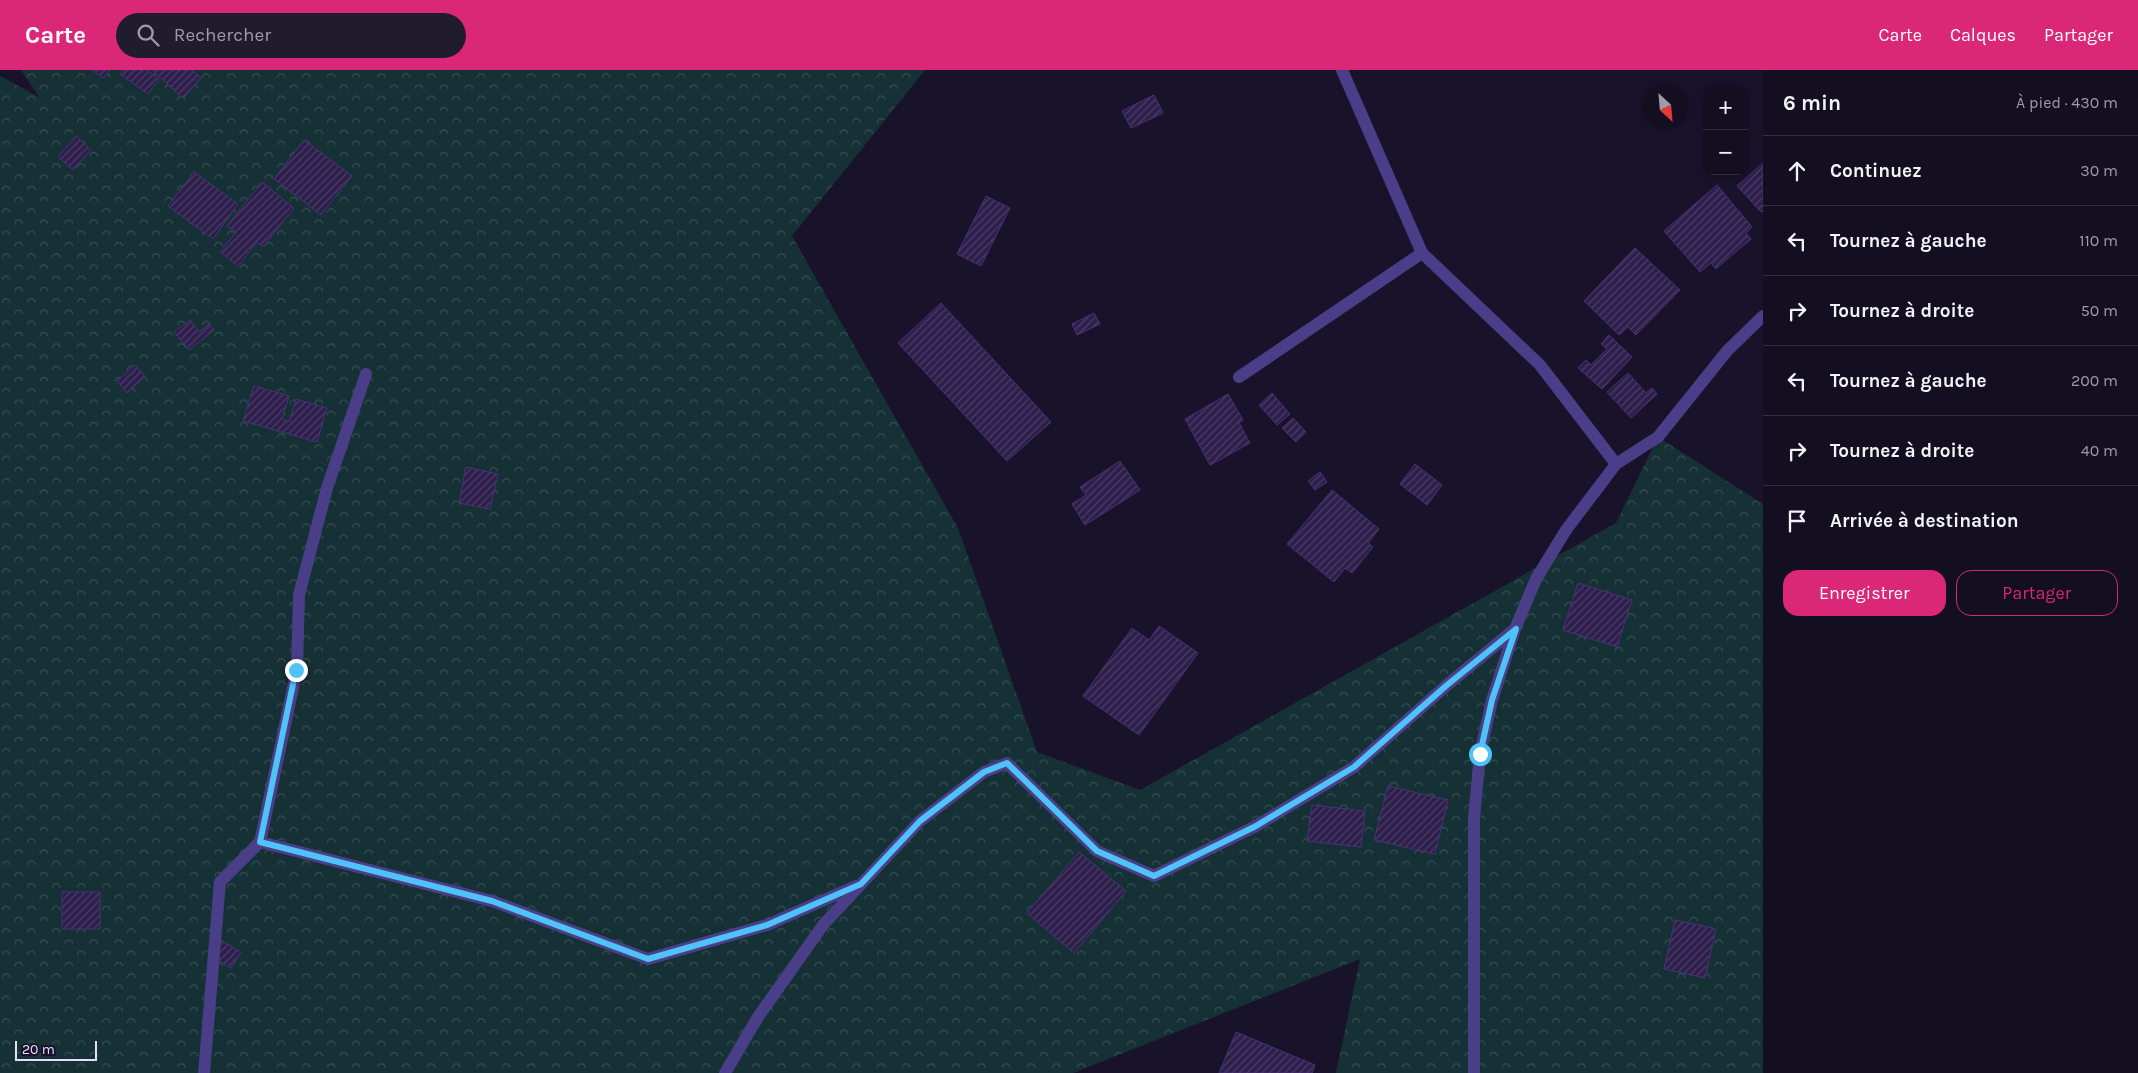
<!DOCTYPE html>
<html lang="fr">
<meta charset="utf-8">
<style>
body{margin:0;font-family:Karla,sans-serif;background:#201c2d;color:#f1f3f6}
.controls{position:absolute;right:15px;top:15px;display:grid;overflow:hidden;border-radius:10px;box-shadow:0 2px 8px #0003}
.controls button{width:45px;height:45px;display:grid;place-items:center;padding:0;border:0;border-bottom:1px solid #322e3e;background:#130e20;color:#f1f3f6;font:25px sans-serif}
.compass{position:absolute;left:1643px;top:15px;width:45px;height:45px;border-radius:50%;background:#130e20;box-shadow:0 2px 8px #0003;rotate:154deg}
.scale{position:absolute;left:15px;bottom:12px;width:82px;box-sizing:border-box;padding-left:5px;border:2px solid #e5dcfe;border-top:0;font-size:14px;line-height:18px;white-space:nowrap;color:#e5dcfe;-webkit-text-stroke:4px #19122b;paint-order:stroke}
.stop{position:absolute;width:15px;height:15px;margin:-11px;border:4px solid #4fc3f7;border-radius:50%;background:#fff}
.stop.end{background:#4fc3f7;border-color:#fff;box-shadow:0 1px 5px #0008}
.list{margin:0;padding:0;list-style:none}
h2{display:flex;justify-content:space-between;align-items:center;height:65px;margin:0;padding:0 20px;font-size:21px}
h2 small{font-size:16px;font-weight:400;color:#9d9ca5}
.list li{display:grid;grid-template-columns:32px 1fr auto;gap:15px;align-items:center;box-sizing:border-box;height:70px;padding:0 20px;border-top:1px solid #322e3e}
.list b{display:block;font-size:19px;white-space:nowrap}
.list em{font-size:16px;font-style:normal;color:#9d9ca5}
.actions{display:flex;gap:10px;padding:15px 20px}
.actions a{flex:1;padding:11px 0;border:1px solid #db2777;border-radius:15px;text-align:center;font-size:18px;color:#db2777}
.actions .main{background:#db2777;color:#fff}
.icon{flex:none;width:28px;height:28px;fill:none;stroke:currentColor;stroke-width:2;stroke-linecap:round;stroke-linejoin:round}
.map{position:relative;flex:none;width:1763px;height:1003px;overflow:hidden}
header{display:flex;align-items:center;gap:30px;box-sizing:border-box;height:70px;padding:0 25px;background:#db2777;color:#fff}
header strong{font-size:24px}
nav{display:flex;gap:28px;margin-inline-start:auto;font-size:18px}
.search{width:350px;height:45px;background:#201c2d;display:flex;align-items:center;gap:12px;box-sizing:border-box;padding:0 18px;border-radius:28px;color:#9d9ca5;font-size:19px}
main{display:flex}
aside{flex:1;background:#130e20}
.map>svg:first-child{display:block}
</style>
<header>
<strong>Carte</strong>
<div class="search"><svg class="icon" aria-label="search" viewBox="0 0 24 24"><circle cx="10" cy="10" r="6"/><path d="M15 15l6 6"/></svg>Rechercher</div>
<nav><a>Carte</a><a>Calques</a><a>Partager</a></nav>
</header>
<main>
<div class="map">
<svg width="1763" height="1003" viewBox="0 0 1763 1003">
<defs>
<pattern id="forest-crowns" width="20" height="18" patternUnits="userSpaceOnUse" patternTransform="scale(1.25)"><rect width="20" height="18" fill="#153135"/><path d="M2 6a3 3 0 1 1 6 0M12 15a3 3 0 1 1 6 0" fill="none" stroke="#374e53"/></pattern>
<pattern id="building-hatch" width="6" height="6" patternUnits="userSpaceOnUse" patternTransform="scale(1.25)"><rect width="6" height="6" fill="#2d1e4b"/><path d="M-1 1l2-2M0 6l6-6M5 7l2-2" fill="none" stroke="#4b3e66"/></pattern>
</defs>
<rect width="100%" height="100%" fill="#19122b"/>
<!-- forest -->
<path fill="url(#forest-crowns)" d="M21 0H925L792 166 958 458 1037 682 1140 720 1616 453 1658 367 1763 434V1003H1336L1360 889 1073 1003H0V6L39 27Z"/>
<!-- building -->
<path fill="url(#building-hatch)" stroke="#483177" d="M92 0H110L103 8Z
M123 0H147L159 9 148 24 120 4Z
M152 0H192L201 8 183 28Z
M1154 25 1163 43 1131 58 1122 41Z
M76 66 91 80 73 100 58 87Z
M304 70 352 106 321 145 274 109Z
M1763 93V141L1761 142 1737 116Z
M194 102 238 134 213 169 168 136Z
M262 112 294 138 263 177 257 172 238 196 220 182 236 162 227 156Z
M1717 115 1752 157 1746 163 1751 169 1716 199 1711 193 1700 202 1664 161Z
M986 126 1010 138 981 196 957 184Z
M1635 178 1680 220 1636 265 1628 257 1619 265 1584 231Z
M941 233 1051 352 1007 391 898 273Z
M1094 243 1100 254 1077 265 1072 254Z
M190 250 199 262 209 254 214 260 189 280 174 262Z
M1609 265 1632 287 1602 319 1578 298 1586 290 1591 295 1607 279 1601 274Z
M135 295 145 306 127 323 117 311Z
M1628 303 1646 323 1652 318 1657 324 1631 348 1607 322Z
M254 316 289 326 282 349 289 352 296 329 327 338 317 372 243 351Z
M1272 323 1290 344 1277 355 1259 335Z
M1228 324 1243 350 1239 353 1250 373 1210 395 1185 349Z
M1293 348 1306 362 1296 372 1282 358Z
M1120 391 1140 420 1085 455 1072 434 1086 425 1080 417Z
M1415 394 1442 415 1427 435 1400 414Z
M466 397 498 404 490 439 459 433Z
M1320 402 1327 412 1315 420 1308 411Z
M1332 420 1379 459 1368 473 1373 477 1352 503 1345 498 1334 512 1287 474Z
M1578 513 1632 530 1617 577 1563 560Z
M1159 556 1198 583 1139 665 1083 626 1132 558 1149 570Z
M1388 716 1448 730 1435 784 1374 770Z
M1312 735 1365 741 1361 777 1307 771Z
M1079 782 1126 821 1074 883 1027 843Z
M62 822H100V859H62Z
M1675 850 1716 859 1705 908 1664 899Z
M222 871 241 882 231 898 212 887Z
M1236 962 1315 995 1312 1003H1219Z"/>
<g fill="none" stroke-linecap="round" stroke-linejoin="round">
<!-- street -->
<path stroke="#4b3e89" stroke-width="12" d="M1342 0 1422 183 1540 295 1616 394
M1239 307 1422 183
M260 772 492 831 648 889 767 855 856 816
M204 1003 220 812 260 772 297 599 299 525 327 418 366 304
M725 1003 758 947 823 855 920 751 984 702 1007 693 1097 781 1154 806 1256 756 1354 697 1447 615 1515 559
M1474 1003V748L1480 684 1492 630 1515 559 1536 509 1566 460 1616 394 1658 367 1727 281 1763 246"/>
</g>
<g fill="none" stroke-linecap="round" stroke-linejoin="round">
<!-- route -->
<path stroke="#4fc3f7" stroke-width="6" d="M296 600 260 772 492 831 648 889 767 855 861 814 920 751 984 702 1007 693 1097 781 1154 806 1256 756 1354 697 1447 615 1516 559 1492 630 1480 684"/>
</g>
</svg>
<div class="controls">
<button>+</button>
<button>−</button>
</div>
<svg class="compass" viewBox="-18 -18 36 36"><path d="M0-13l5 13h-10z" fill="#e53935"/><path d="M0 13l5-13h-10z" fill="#9d9ca5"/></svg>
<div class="scale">20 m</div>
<div class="stop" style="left:1480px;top:684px"></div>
<div class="stop end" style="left:296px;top:600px"></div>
</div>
<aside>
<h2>6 min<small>À pied · 430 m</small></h2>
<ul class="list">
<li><svg class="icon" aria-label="ahead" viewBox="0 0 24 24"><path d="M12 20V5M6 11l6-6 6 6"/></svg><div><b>Continuez</b></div><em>30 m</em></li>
<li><svg class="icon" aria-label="left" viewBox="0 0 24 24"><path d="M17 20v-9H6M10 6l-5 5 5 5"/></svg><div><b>Tournez à gauche</b></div><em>110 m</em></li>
<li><svg class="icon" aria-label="right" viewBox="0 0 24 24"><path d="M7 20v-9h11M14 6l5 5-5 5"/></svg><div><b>Tournez à droite</b></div><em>50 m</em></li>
<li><svg class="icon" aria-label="left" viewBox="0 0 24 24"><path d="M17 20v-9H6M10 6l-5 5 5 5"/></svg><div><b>Tournez à gauche</b></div><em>200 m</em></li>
<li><svg class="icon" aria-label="right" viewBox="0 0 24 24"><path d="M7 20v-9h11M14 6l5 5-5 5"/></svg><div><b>Tournez à droite</b></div><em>40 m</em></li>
<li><svg class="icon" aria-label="arrive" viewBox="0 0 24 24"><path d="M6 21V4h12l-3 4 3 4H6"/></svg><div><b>Arrivée à destination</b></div></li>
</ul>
<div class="actions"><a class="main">Enregistrer</a><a>Partager</a></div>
</aside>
</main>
